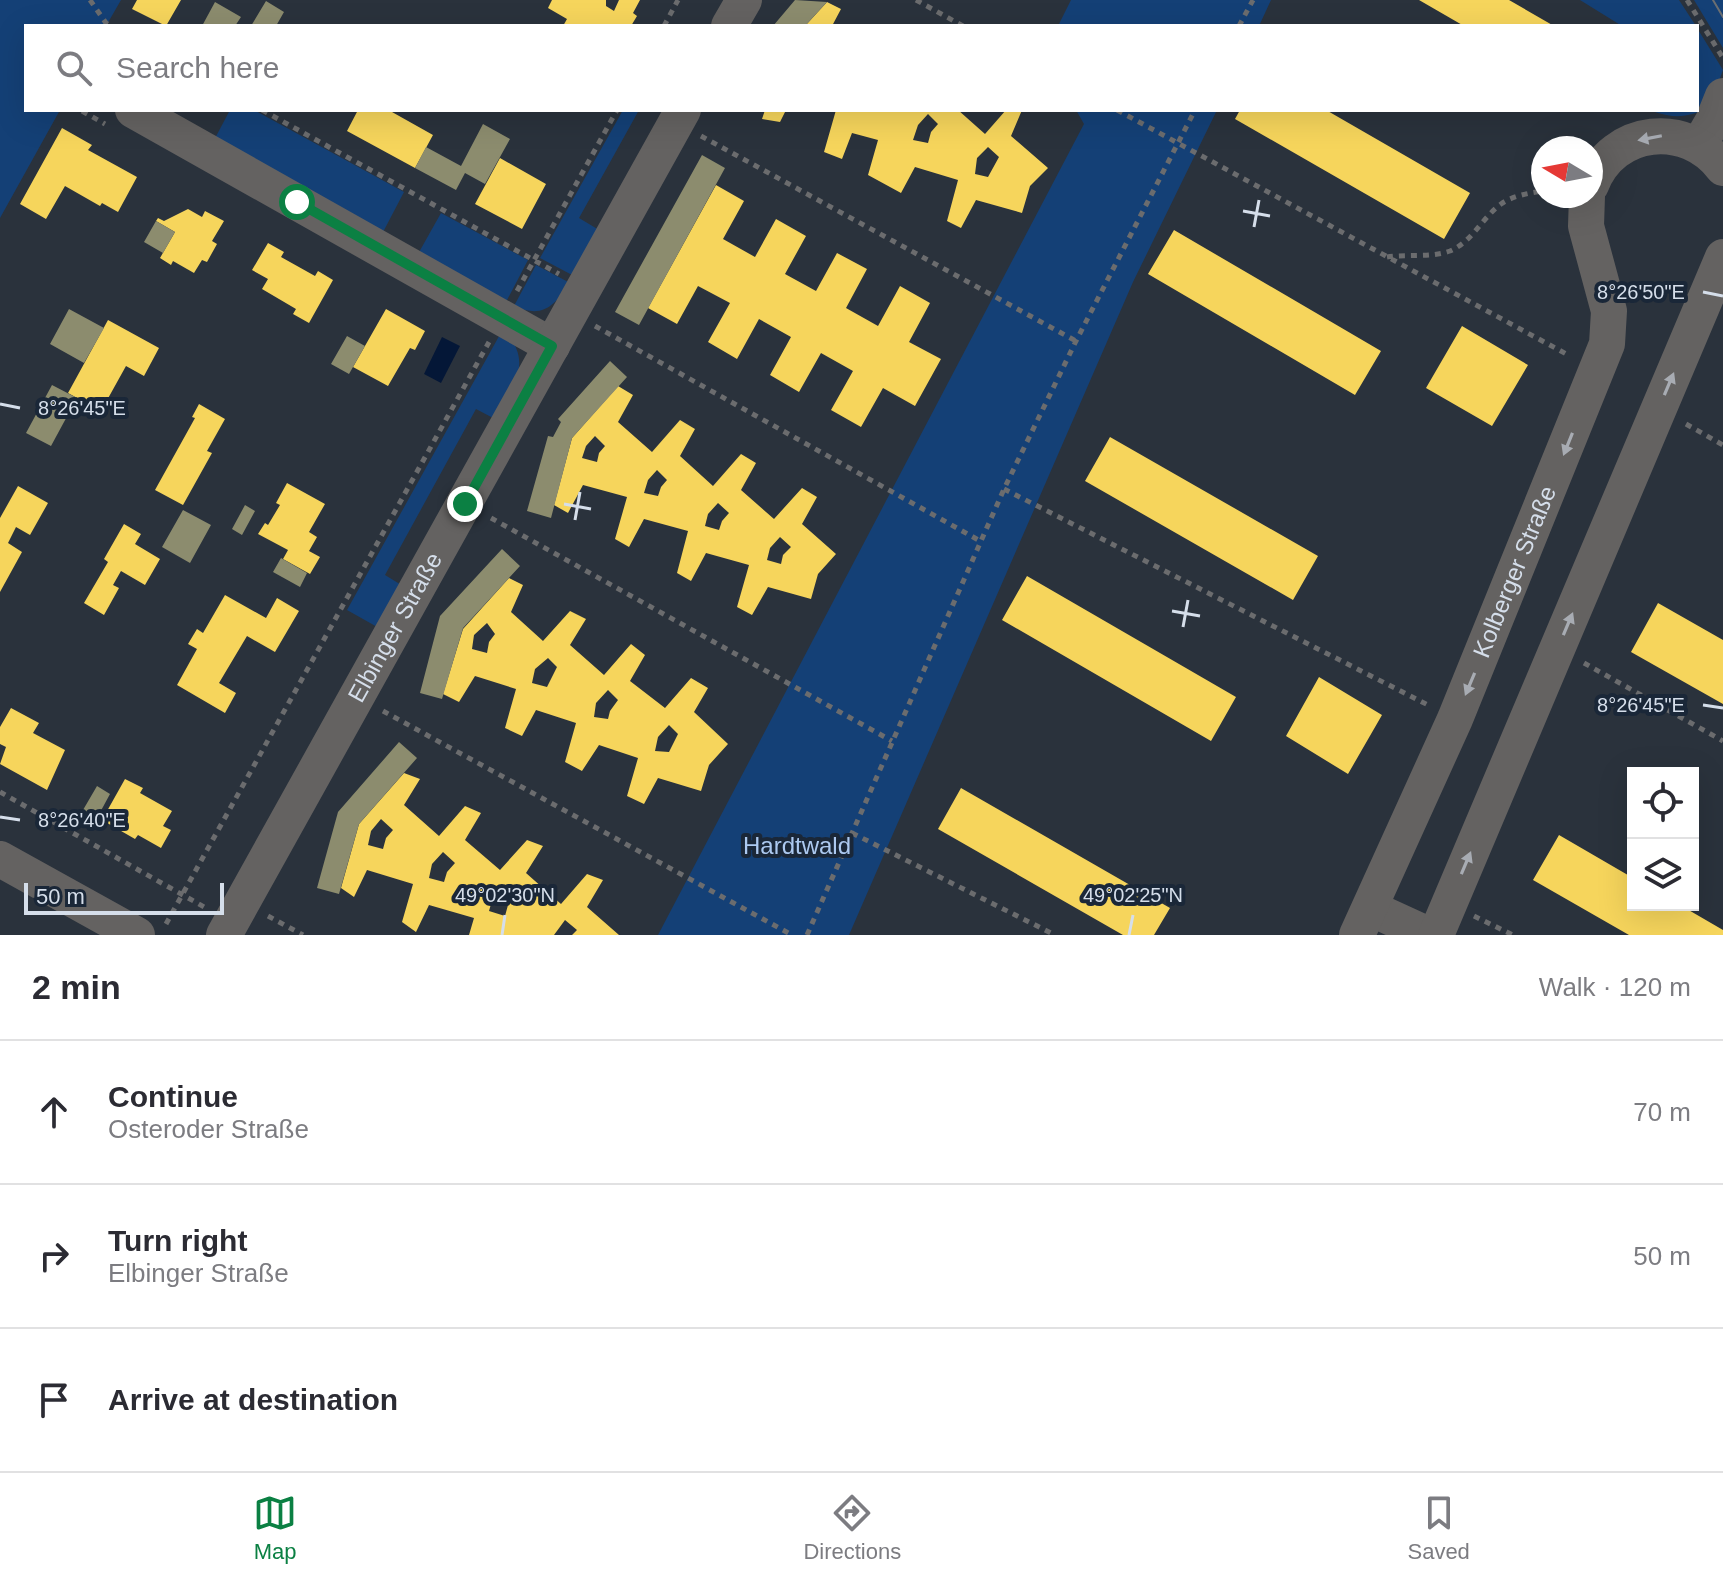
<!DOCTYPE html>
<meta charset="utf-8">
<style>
body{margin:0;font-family:Arial,sans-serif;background:#f2f2f3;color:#2b2b33}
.controls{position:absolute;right:24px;bottom:24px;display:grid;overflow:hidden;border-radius:0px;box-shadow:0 8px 32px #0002}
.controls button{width:72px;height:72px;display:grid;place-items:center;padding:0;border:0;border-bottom:2px solid #e1e1e2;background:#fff;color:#2b2b33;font:40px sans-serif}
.compass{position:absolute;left:1531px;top:136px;width:72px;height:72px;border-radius:50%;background:#fff;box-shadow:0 8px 32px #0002;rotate:280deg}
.scale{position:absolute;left:24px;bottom:20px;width:200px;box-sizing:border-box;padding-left:8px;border:4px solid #d5deea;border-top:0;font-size:22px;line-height:28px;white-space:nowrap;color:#d5deea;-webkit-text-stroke:6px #1a2738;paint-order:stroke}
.stop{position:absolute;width:24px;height:24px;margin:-18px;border:6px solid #0b8043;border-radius:50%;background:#fff}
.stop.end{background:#0b8043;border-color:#fff;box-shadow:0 2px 8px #0008}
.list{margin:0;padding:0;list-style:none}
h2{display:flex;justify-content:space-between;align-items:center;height:104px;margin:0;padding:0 32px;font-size:34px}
h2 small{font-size:26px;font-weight:400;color:#7c7c81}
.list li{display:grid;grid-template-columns:52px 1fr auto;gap:24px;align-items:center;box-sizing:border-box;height:144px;padding:0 32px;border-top:2px solid #e1e1e2}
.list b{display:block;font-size:30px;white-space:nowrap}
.list p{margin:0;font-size:26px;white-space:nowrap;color:#7c7c81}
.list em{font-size:26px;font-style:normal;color:#7c7c81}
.icon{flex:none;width:44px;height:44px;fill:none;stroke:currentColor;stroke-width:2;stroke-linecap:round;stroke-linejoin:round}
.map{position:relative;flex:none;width:1723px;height:935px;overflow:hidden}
.search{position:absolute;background:#fff;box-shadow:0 8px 32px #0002;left:24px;right:24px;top:24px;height:88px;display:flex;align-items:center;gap:20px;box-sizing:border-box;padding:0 28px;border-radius:0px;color:#7c7c81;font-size:30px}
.sheet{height:536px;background:#fff}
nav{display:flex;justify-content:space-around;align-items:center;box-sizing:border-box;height:112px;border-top:2px solid #e1e1e2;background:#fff;font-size:22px;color:#7c7c81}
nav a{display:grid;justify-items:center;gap:4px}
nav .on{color:#0b8043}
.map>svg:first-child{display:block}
</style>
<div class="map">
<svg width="1723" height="935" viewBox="0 0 1723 935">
<rect width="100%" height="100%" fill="#2a323c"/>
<!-- green -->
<path fill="#144076" d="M0 0H121L106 26H26V110H60L0 218Z
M1071 0H1271L1259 26H1058Z
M1580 0H1679L1696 26H1622Z
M1694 0H1723V48Z
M1697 28 1723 70 1709 107C1691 117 1675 119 1655 112L1656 110H1697Z
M230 110H254L404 192 382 234 213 142Z
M623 110H639L579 218 599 230 574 276 540 258Z
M1076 110H1217L1133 282 849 935H658L1084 124Z
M441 213 528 260 506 302 418 254Z
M536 265 570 283C554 306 543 319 514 306Z
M503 329C535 363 513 385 495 419L476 409 385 575 403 586 379 628 347 610Z"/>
<!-- water -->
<path fill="#041737" d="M442 337 460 346 441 383 424 374Z"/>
<!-- homes -->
<path fill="#f6d55c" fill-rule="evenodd" d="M137 0H181L166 26 132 9Z
M552 0H606V6L614 11 619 0H640L633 13 637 16 631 26H563L567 19 548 8Z
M1419 0H1509L1554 26H1464Z
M827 2 841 9 832 26H805Z
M358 110H393L392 112 433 135 415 168 347 131Z
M765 110H786L780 122 762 119Z
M836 110H958L985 134 1006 110H1022L1011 136 1048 168 1030 186 1022 213 976 200 961 228 947 221 958 180 915 167 901 193 868 175 878 140 852 133 842 159 824 152ZM928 114 938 124 931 132 928 143 913 140 918 125ZM988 147 999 157 988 177 975 174 977 158Z
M1240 110H1326L1470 193 1444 239 1235 119Z
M62 128 92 145 88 150 137 177 118 212 102 203 100 206 65 186 46 219 20 204Z
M500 158 546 184 522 229 475 204Z
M716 185 744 201 723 239 755 257 776 219 806 236 785 274 816 291 837 253 867 269 846 308 878 326 900 286 930 303 909 342 941 359 915 406 883 388 861 427 831 410 853 371 821 353 799 392 770 375 791 337 759 319 737 359 708 342 730 303 698 286 677 324 648 308Z
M188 209 202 217 205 211 224 221 212 241 217 244 207 262 202 260 194 273 173 261 171 265 160 258 175 232 156 221 158 218 164 221Z
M1174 230 1381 351 1355 395 1148 274Z
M268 243 284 252 281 257 315 276 318 271 333 280 309 323 293 314 296 309 262 289 268 279 252 270Z
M386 309 425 331 415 350 410 348 388 386 353 367Z
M108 320 159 348 144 376 126 366 101 411 68 393Z
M1462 326 1528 365 1492 426 1426 388Z
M618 386 633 395 618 422 652 452 680 420 695 429 680 456 713 486 741 454 756 463 741 490 774 519 802 488 817 497 802 524 836 554 818 574 811 599 768 587 752 615 737 607 749 565 706 553 691 581 677 573 688 531 644 519 629 547 615 539 627 497 583 485 568 513 554 505 572 438ZM595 436 605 446 599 453 597 462 582 458 586 446ZM657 470 667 480 661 487 658 496 644 493 648 480ZM718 503 729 513 722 521 719 530 705 526 708 514ZM780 537 791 547 783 555 781 564 767 560 770 548Z
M199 404 225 419 207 451 212 453 183 505 155 490 195 418 192 417Z
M1110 437 1318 556 1293 600 1085 481Z
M287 483 325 504 309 532 317 537 309 551 320 557 310 574 283 559 288 550 258 534 265 523 268 525 280 505 276 503Z
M18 486 48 503 30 535 16 527 8 543 22 552 0 592V518Z
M124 524 141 534 135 544 160 559 145 585 121 571 113 585 119 588 104 615 84 603 108 562 104 559Z
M1027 576 1236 697 1211 741 1002 620Z
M509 578 523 585 511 612 543 641 570 611 586 619 570 645 604 675 631 644 645 655 630 681 665 708 691 678 708 688 694 712 728 744 709 765 701 791 658 778 644 804 627 796 638 758 599 745 582 771 565 762 576 723 536 710 522 736 505 728 516 689 475 676 459 702 443 694 463 629ZM487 623 495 634 489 642 487 653 472 649 474 635ZM548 658 557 667 547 687 532 683 535 669ZM608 690 618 700 610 711 608 719 594 717 596 703ZM669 725 678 734 669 752 655 751 658 737Z
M225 595 266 618 277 598 299 611 275 652 247 636 219 683 236 693 225 713 177 685 197 649 188 644 197 629 203 633Z
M1658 603 1723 640V704L1631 652Z
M1319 677 1382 715 1348 774 1286 736Z
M11 708 39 723 33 733 65 750 47 790 0 764 6 747 0 744V727Z
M404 773 420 779 404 805 439 836 465 806 481 813 465 840 500 870 527 840 543 846 526 873 561 904 587 874 603 880 587 907 619 935H572L577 930 565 920 554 935H469L474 918 429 905 416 932 402 922 413 884 367 870 354 897 341 888 359 824ZM381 819 393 830 386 838 383 849 368 845 371 831ZM443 852 455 863 447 872 444 882 429 878 432 864ZM503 886 516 897 508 905 505 916 489 911 493 897Z
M125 779 143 788 140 793 172 811 163 826 171 830 161 848 138 835 135 839 102 820Z
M961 788 1170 908 1154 935H1123L938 829Z
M1559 835 1633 878V905H1680L1723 930V935H1629L1533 880Z"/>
<!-- industry -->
<path fill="#8c8c6e" d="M795 0 827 2 805 26H773Z
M266 1 284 12 276 26H251Z
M215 2 241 17 235 26H202Z
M483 124 510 139 485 184 465 173 456 190 415 168 426 147 461 166Z
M702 155 725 168 639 325 615 312Z
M156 221 175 232 163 253 144 242Z
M69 309 104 328 84 363 50 344Z
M347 336 365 346 349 374 331 364Z
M610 361 627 377 572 438 551 518 527 511 548 436 553 437 561 422 558 419Z
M52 385 77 398 51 446 26 433Z
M245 505 255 511 242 535 232 529Z
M183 510 211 525 190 563 162 547Z
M502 549 520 566 463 628 442 699 420 693 440 616Z
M281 558 307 573 300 587 273 572Z
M399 742 417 758 359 824 339 894 317 888 338 812Z
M97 786 110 794 97 818 83 810Z"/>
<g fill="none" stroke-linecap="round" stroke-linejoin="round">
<!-- path -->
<path stroke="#6b6c6e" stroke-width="5" stroke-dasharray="6 6" stroke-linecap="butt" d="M90 0 106 23 111 26
M916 0 963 26
M1687 0 1723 58
M664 26 678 0
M1239 26 1253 0
M262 110 559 274
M1117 110 1570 356
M82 111 105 124
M701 136 1076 341
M1387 257C1407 254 1430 258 1450 251 1473 241 1481 219 1501 204 1512 196 1529 193 1543 191
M517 291 617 110
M595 326 982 542
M1686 424 1723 445
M1004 489 1430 706
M491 518 892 741
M1584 663 1723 741
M383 711 792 935
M0 792 206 908
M852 833 1055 935
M268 916 303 935
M1474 916 1513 935
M166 924 489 342
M807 935 1004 489 1076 341 1195 110"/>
<!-- minor -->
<g stroke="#646261" stroke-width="36">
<path d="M729 26 744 0"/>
<path d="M133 110 552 346"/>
<path d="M1699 145 1713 121 1723 96"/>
<path d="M1591 185C1613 127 1687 120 1723 168"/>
<path d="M0 859 137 935"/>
<path d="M1370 908 1429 935"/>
<path id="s1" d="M224 935 683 110"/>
<path id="s2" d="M1357 935 1455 719 1607 344 1609 311 1586 226 1587 196"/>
<path d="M1436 935 1723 257"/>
</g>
<!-- tram -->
<path stroke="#6b6e71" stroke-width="2" d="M1713 0 1723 17"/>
</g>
<!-- one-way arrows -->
<defs><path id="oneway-solid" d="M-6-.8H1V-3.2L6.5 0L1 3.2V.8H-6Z" transform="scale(2)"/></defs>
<g fill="#a8acb3">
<use href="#oneway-solid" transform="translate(1650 138) rotate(169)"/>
<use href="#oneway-solid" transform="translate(1669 384) rotate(-67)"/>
<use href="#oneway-solid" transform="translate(1568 444) rotate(112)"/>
<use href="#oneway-solid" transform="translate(1568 624) rotate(-67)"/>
<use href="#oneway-solid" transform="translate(1470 684) rotate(113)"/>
<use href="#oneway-solid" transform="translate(1466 863) rotate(-67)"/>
</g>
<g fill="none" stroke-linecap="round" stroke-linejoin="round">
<!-- route -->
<path stroke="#0b8043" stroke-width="10" d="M297 202 552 346 465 504"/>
</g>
<!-- ticks -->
<path fill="none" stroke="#d5deea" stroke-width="3" d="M1243 211 1270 216M1254 227 1259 200M1703 292 1723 296M0 404 20 408M564 504 591 509M575 520 580 492M1172 611 1200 616M1183 627 1188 600M1703 705 1723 708M0 817 20 820M502 935 505 915M1129 935 1133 915"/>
<g text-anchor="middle" stroke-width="8" stroke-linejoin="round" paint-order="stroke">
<!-- street labels -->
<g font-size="24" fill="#d5deea" stroke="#1a2738">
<text dy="8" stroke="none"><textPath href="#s2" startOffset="396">Kolberger Straße</textPath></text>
<text dy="8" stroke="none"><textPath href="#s1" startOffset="352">Elbinger Straße</textPath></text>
</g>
<!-- park labels -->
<g font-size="24" fill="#acc9f0" stroke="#1a2738">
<text x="797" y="854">Hardtwald</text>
</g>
</g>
<g font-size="20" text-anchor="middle" fill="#d5deea" stroke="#1a2738" stroke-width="8" stroke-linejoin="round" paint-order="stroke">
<text x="1641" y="299">8°26'50"E</text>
<text x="82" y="415">8°26'45"E</text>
<text x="1641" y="712">8°26'45"E</text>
<text x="82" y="827">8°26'40"E</text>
<text x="505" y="902">49°02'30"N</text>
<text x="1133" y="902">49°02'25"N</text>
</g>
</svg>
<div class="controls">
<button><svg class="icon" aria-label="locate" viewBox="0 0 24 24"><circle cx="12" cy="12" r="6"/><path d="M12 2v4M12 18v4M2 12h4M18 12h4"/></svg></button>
<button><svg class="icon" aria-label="layers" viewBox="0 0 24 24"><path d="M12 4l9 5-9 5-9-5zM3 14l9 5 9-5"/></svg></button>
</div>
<svg class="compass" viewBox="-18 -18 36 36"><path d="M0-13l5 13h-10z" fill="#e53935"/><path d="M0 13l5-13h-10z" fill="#7c7c81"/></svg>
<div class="scale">50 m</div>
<div class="stop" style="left:297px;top:202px"></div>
<div class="stop end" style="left:465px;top:504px"></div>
<div class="search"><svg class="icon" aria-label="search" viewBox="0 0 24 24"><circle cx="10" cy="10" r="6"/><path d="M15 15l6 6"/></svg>Search here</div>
</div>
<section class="sheet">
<h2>2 min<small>Walk · 120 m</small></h2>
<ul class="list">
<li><svg class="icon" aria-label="ahead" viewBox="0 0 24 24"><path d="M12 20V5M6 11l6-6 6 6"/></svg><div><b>Continue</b><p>Osteroder Straße</p></div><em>70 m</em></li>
<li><svg class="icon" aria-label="right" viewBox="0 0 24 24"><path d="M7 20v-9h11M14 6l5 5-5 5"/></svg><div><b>Turn right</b><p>Elbinger Straße</p></div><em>50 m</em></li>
<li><svg class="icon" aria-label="arrive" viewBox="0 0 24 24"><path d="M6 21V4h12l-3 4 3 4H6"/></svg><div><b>Arrive at destination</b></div></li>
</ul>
</section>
<nav>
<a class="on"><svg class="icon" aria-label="map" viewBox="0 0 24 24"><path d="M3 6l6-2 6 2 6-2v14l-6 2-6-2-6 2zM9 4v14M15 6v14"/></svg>Map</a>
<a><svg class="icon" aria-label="directions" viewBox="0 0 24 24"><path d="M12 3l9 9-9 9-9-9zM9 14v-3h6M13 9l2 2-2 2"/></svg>Directions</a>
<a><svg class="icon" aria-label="saved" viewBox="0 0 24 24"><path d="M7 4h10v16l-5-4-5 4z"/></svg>Saved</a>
</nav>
